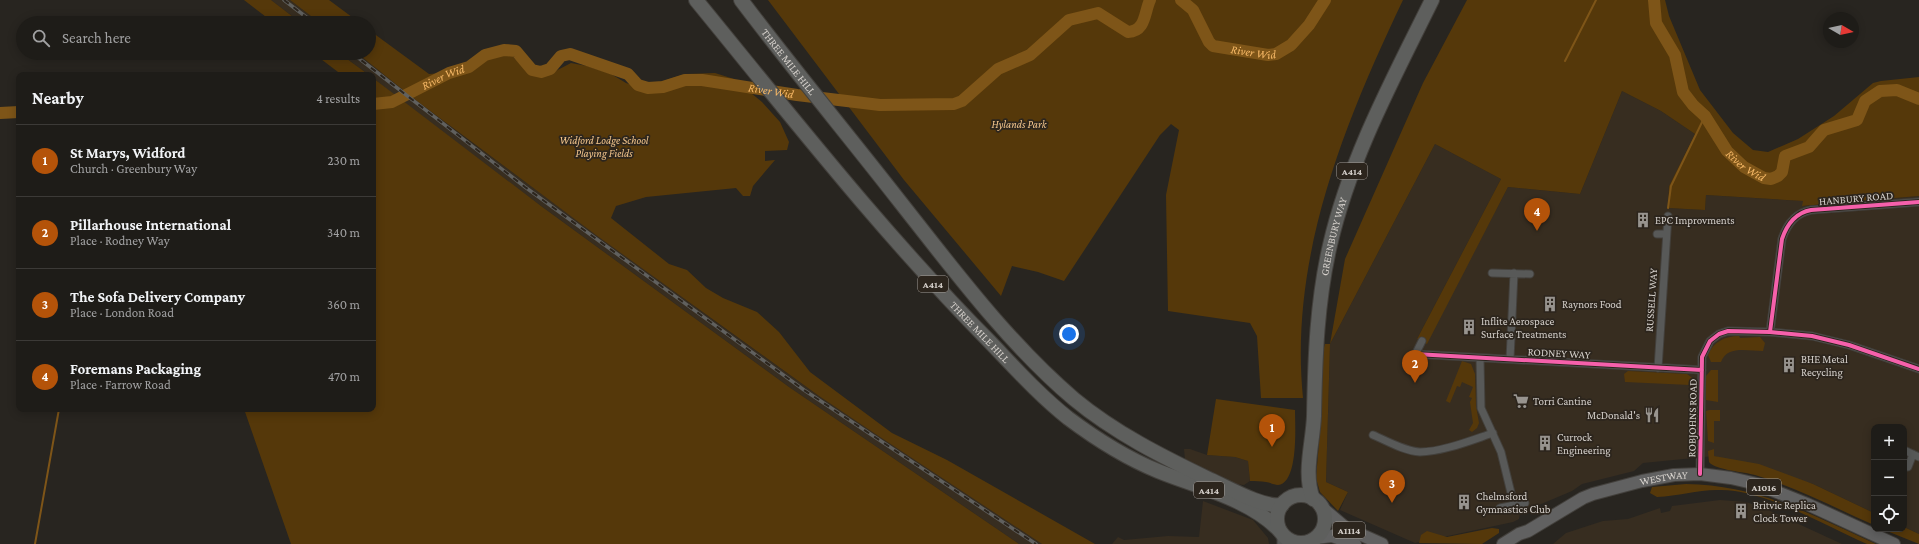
<!DOCTYPE html>
<meta charset="utf-8">
<style>
body{margin:0;font-family:"Crimson Pro",serif;background:#262521;color:#f1f3f6}
.controls{position:absolute;right:12px;bottom:12px;display:grid;overflow:hidden;border-radius:8px;box-shadow:0 2px 10px #0003}
.controls button{width:36px;height:36px;display:grid;place-items:center;padding:0;border:0;border-bottom:1px solid #3c3a37;background:#1e1c18;color:#f1f3f6;font:20px sans-serif}
.compass{position:absolute;left:1823px;top:12px;width:36px;height:36px;border-radius:50%;background:#1e1c18;box-shadow:0 2px 10px #0003;rotate:99deg}
.you{position:absolute;left:1069px;top:334px;width:14px;height:14px;margin:-10px;border:3px solid #fff;border-radius:50%;background:#1a73e8;box-shadow:0 0 0 6px #1a73e833}
.badge{display:grid;place-items:center;width:26px;height:26px;border-radius:50%;background:#b45309;color:#fff;font-size:13px;font-weight:700}
.pin{position:absolute;translate:-50% -33px;filter:drop-shadow(0 1px 2px #0008)}
.pin::after{content:'';position:absolute;top:21px;width:14px;height:12px;background:inherit;clip-path:polygon(0 0,100% 0,50% 100%)}
.list{margin:0;padding:0;list-style:none}
h2{display:flex;justify-content:space-between;align-items:center;height:52px;margin:0;padding:0 16px;font-size:17px}
h2 small{font-size:13px;font-weight:400;color:#a1a1a2}
.list li{display:grid;grid-template-columns:26px 1fr auto;gap:12px;align-items:center;box-sizing:border-box;height:72px;padding:0 16px;border-top:1px solid #3c3a37}
.list b{display:block;font-size:15px;white-space:nowrap}
.list p{margin:0;font-size:13px;white-space:nowrap;color:#a1a1a2}
.list em{font-size:13px;font-style:normal;color:#a1a1a2}
.icon{flex:none;width:22px;height:22px;fill:none;stroke:currentColor;stroke-width:2;stroke-linecap:round;stroke-linejoin:round}
.map{position:relative;flex:none;width:1919px;height:544px;overflow:hidden}
.search{position:absolute;background:#1e1c18;box-shadow:0 2px 10px #0003;left:16px;top:16px;width:360px;height:44px;display:flex;align-items:center;gap:10px;box-sizing:border-box;padding:0 14px;border-radius:22px;color:#a1a1a2;font-size:15px}
.panel{position:absolute;background:#1e1c18;box-shadow:0 2px 10px #0003;left:16px;top:72px;width:360px;height:340px;border-radius:8px}
.map>svg:first-child{display:block}
</style>
<div class="map">
<svg width="1919" height="544" viewBox="0 0 1919 544">
<rect width="100%" height="100%" fill="#282520"/>
<!-- built -->
<path fill="#372d20" d="M271 0H290L320 23H301Z
M339 53H357L467 139 716 322 819 396 1042 544H1019L789 387 541 206 408 106 373 78V75H369Z
M1622 91 1661 111 1695 134 1669 186 1668 208 1705 210 1706 195 1803 201V206L1919 196V534L1904 527V427H1874V513L1813 484 1714 456 1643 463 1634 471 1582 484 1572 491 1520 513 1519 519 1513 522 1415 543 1340 510 1348 492 1326 482 1330 344 1435 144 1501 179 1417 339 1426 343 1508 187 1580 194Z
M1184 449H1190L1207 455 1235 457 1248 461 1250 481 1244 485 1233 484 1185 460Z
M1720 500 1746 502 1764 508 1842 544H1553L1566 533 1603 521 1628 519 1660 508 1661 513 1670 511 1672 506Z
M1203 501 1253 520 1268 538 1269 544H1112L1118 537 1124 540 1168 536 1199 537Z"/>
<!-- green -->
<path fill="#55380a" d="M244 0H271L301 23H274Z
M290 0H329L360 23H320Z
M768 0H1403C1344 124 1289 258 1303 398H1261L1257 336 1250 323 1168 311 1166 195 1179 130 1171 124 1160 135 1064 281 1038 272 1012 266 1001 296 904 180Z
M1467 0H1665L1669 16 1700 90 1733 133 1753 150 1768 152 1798 139 1834 116 1873 83 1881 81 1919 77V196L1802 206 1803 201 1706 195 1705 210 1668 208 1669 186 1695 134 1661 111 1622 91 1580 194 1508 187 1427 344 1417 339 1501 179 1435 144 1330 344 1326 482 1348 492 1338 511 1320 492 1316 478 1320 431 1322 354 1325 344H1330L1345 259 1423 83Z
M369 30 429 74 468 71 482 51 509 44 514 58 534 75 546 76 571 63 587 66 611 74 626 83 641 88 685 74 715 73 734 79 762 102 780 122 789 142 787 150 765 151V161L775 160 753 186 750 196H743L736 188 646 197 616 206 611 218 669 264 687 270 706 288 723 298 757 312 779 332 810 372 892 433 947 460 1095 544H1042L874 433 819 396 596 235 417 101 357 53H369Z
M313 53H339L369 75H342Z
M373 78 541 206 789 387 1019 544H291L244 409H373Z
M1739 336 1740 338 1760 337 1765 343 1763 351C1748 351 1727 345 1721 362H1711L1708 355C1713 342 1725 336 1739 336Z
M1462 361 1471 364 1475 374 1476 406 1479 423 1477 428 1472 432 1469 430 1473 423 1470 402 1472 398 1469 397 1473 387 1462 382 1460 387 1457 386 1450 403 1446 401Z
M1711 370H1718V402L1706 400V376Z
M1628 371 1687 374 1695 380 1696 390 1690 385 1625 382 1624 374Z
M1216 399 1295 410C1295 424 1299 483 1278 485 1274 485 1269 482 1266 482 1261 481 1255 481 1250 481L1248 461 1235 457 1207 455Z
M1709 410H1720V421H1714V443L1708 441 1706 411Z
M1714 449V456L1759 464 1813 484 1874 513V525C1835 508 1796 487 1755 475 1745 472 1715 470 1709 462L1708 451Z
M1686 484C1758 485 1812 515 1876 544H1867C1826 526 1765 490 1721 490 1700 489 1679 496 1657 497L1650 493 1652 487Z
M1904 527 1919 534V544L1882 529H1904Z
M1492 528 1499 529V533L1482 544 1419 543 1421 535 1427 531 1447 537Z"/>
<g fill="none" stroke-linecap="round" stroke-linejoin="round">
<!-- stream -->
<path stroke="#7e5518" stroke-width="2" d="M1565 61 1596 0
M1668 208 1671 186 1705 116
M35 544 59 409"/>
<!-- river -->
<g stroke="#7e5518" stroke-width="12">
<path id="s1" d="M1181 0 1193 10 1209 42 1213 46 1268 55 1276 54 1291 45 1309 25 1325 0"/>
<path id="s2" d="M1654 0 1656 23 1675 55 1683 92 1693 105 1705 116 1727 151 1744 167 1764 178 1771 179 1778 176 1782 172 1785 156 1809 147 1824 130 1857 120 1865 101 1880 91 1897 90 1919 99"/>
<path id="s3" d="M373 104 392 102 449 73 469 67 485 55 504 50 516 51 532 70 541 72 550 69 561 56 570 54 628 74 638 85 648 88 663 87 685 80H702L797 95 880 105 954 104 962 101 998 69 1030 55 1069 20 1098 13 1128 32C1146 31 1144 13 1150 0"/>
<path d="M0 113 19 112"/>
</g>
<defs>
<path id="street" d="M1657 234H1666
M1492 273 1530 274
M1770 332 1782 239C1787 224 1795 213 1811 210L1919 202
M1415 354 1702 370
M1480 358 1481 408 1501 452 1514 505
M1510 359 1514 273
M1411 363 1422 341
M1658 368 1668 216
M1373 435C1387 441 1404 451 1420 452 1442 452 1472 440 1493 433
M1904 450 1919 457
M1908 467 1913 454
M1700 474 1702 357 1710 341 1719 334 1728 331 1770 332 1812 336 1849 345 1919 369
M1500 508 1525 503
M1281 532V544"/>
<g id="primary">
<path d="M1320 506 1346 528 1382 544"/>
<path d="M1315 538 1332 536 1355 544"/>
<path id="s4" d="M1503 544 1519 534 1528 531 1583 498 1593 494 1642 481 1674 475 1700 474 1731 478 1757 484 1807 504 1894 544"/>
</g>
<g id="highway">
<path id="s5" d="M696 0C791 116 884 235 990 342 1015 368 1039 395 1068 418 1096 439 1126 458 1158 471 1197 487 1250 499 1280 531"/>
<path id="s6" d="M741 0C793 69 848 135 901 203 953 269 1009 344 1074 399 1115 433 1163 457 1211 480 1229 488 1263 508 1282 505"/>
<circle cx="1301" cy="519" r="24"/>
<path id="s7" d="M1313 499C1303 473 1313 443 1314 416 1315 358 1317 301 1330 245 1350 158 1393 79 1432 0"/>
</g>
</defs>
<!-- street casing -->
<use href="#street" stroke="#43403c" stroke-width="9"/>
<!-- primary casing -->
<use href="#primary" stroke="#43403c" stroke-width="14"/>
<!-- highway casing -->
<use href="#highway" stroke="#43403c" stroke-width="16"/>
<!-- street -->
<use href="#street" stroke="#585958" stroke-width="7"/>
<!-- primary -->
<use href="#primary" stroke="#616161" stroke-width="12"/>
<!-- highway -->
<use href="#highway" stroke="#5e5f5d" stroke-width="14"/>
<defs>
<path id="rail" d="M284 0 314 23
M352 53 525 187 804 390 1036 544"/>
</defs>
<!-- rail casing -->
<use href="#rail" stroke="#60605e" stroke-width="3.5"/>
<!-- rail -->
<use href="#rail" stroke="#2c251d" stroke-width="2" stroke-dasharray="6" stroke-linecap="butt"/>
<defs>
<path id="cycleway" d="M1770 332 1782 239C1787 224 1795 213 1811 210L1919 202
M1415 354 1702 370
M1700 474 1702 357 1710 341 1719 334 1728 331 1770 332 1812 336 1849 345 1919 369"/>
</defs>
<!-- cycleway casing -->
<use href="#cycleway" stroke="#2c251d" stroke-width="6"/>
<!-- cycleway -->
<use href="#cycleway" stroke="#f560ab" stroke-width="4"/>
</g>
<!-- icons -->
<defs>
<symbol id="building-bare" viewBox="-9 -9 18 18"><path d="M-4-6H4V6H1V3H-1V6H-4ZM-2.5-4.3h1.7v1.8h-1.7ZM.8-4.3h1.7v1.8H.8ZM-2.5-1h1.7V.8h-1.7ZM.8-1h1.7V.8H.8Z" fill="#98948f" stroke="#2c251d" stroke-width="2.5" paint-order="stroke"/></symbol>
<symbol id="supermarket-bare" viewBox="-9 -9 18 18"><path d="M-6-5.5h2.5l.6 2H6L4.5 2H-2.5L-4.4-4H-6ZM-1.5 3.2a1.3 1.3 0 1 0 .1 0ZM3 3.2a1.3 1.3 0 1 0 .1 0Z" fill="#98948f" stroke="#2c251d" stroke-width="2.5" paint-order="stroke"/></symbol>
<symbol id="restaurant-bare" viewBox="-9 -9 18 18"><path d="M-5-6h1v4h1v-4h1v4h1v-4h1v5L-1.5 .5V6h-2V.5L-5-1ZM5-6V6H3V1.5H1.5Q1.5-4 5-6Z" fill="#98948f" stroke="#2c251d" stroke-width="2.5" paint-order="stroke"/></symbol>
</defs>
<g fill-rule="evenodd">
<use href="#building-bare" x="1632" y="209" width="22" height="22"/>
<use href="#building-bare" x="1539" y="293" width="22" height="22"/>
<use href="#building-bare" x="1458" y="316" width="22" height="22"/>
<use href="#building-bare" x="1778" y="354" width="22" height="22"/>
<use href="#supermarket-bare" x="1510" y="390" width="22" height="22"/>
<use href="#restaurant-bare" x="1641" y="404" width="22" height="22"/>
<use href="#building-bare" x="1534" y="432" width="22" height="22"/>
<use href="#building-bare" x="1453" y="491" width="22" height="22"/>
<use href="#building-bare" x="1730" y="500" width="22" height="22"/>
</g>
<g text-anchor="middle" stroke-width="3.5" stroke-linejoin="round" paint-order="stroke">
<!-- shield labels -->
<g fill="#2c251d" stroke="#a29d97" stroke-width="1">
<rect x="1337" y="163" width="30" height="16" rx="3"/>
<rect x="918" y="276" width="30" height="16" rx="3"/>
<rect x="1747" y="479" width="34" height="16" rx="3"/>
<rect x="1194" y="482" width="30" height="16" rx="3"/>
<rect x="1333" y="522" width="32" height="16" rx="3"/>
</g>
<g font-size="10" font-weight="bold" fill="#d5d0cb">
<text x="1352" y="175">A414</text>
<text x="933" y="288">A414</text>
<text x="1764" y="491">A1016</text>
<text x="1209" y="494">A414</text>
<text x="1349" y="534">A1114</text>
</g>
<!-- street labels -->
<g font-size="11" fill="#d5d0cb" stroke="#2c251d">
<text dy="4" stroke="none"><textPath href="#s6" startOffset="78">THREE MILE HILL</textPath></text>
<text transform="translate(1856 198) rotate(-5)" y="4">HANBURY ROAD</text>
<text dy="4" stroke="none"><textPath href="#s7" startOffset="265">GREENBURY WAY</textPath></text>
<text transform="translate(1651 300) rotate(-86)" y="4">RUSSELL WAY</text>
<text dy="4" stroke="none"><textPath href="#s5" startOffset="437">THREE MILE HILL</textPath></text>
<text transform="translate(1559 353) rotate(3)" y="4">RODNEY WAY</text>
<text transform="translate(1692 418) rotate(-89)" y="4">ROBJOHNS ROAD</text>
<text dy="4" stroke="none"><textPath href="#s4" startOffset="176">WESTWAY</textPath></text>
</g>
<!-- park labels -->
<g font-size="11" font-style="italic" fill="#f4c68c" stroke="#2c251d">
<text x="1019" y="128">Hylands Park</text>
<text x="604" y="144">Widford Lodge School<tspan x="604" dy="13">Playing Fields</tspan></text>
</g>
<!-- poi labels -->
<g font-size="11" fill="#d5d0cb" stroke="#2c251d" text-anchor="start">
<text x="1655" y="224">EPC Improvments</text>
<text x="1562" y="308">Raynors Food</text>
<text x="1481" y="325">Inflite Aerospace<tspan x="1481" dy="13">Surface Treatments</tspan></text>
<text x="1801" y="363">BHE Metal<tspan x="1801" dy="13">Recycling</tspan></text>
<text x="1533" y="405">Torri Cantine</text>
<text x="1640" y="419" text-anchor="end">McDonald's</text>
<text x="1557" y="441">Currock<tspan x="1557" dy="13">Engineering</tspan></text>
<text x="1476" y="500">Chelmsford<tspan x="1476" dy="13">Gymnastics Club</tspan></text>
<text x="1753" y="509">Britvic Replica<tspan x="1753" dy="13">Clock Tower</tspan></text>
</g>
<!-- water labels -->
<g font-size="12" font-style="italic" fill="#f5b765" stroke="#2c251d">
<text dy="4" stroke="none"><textPath href="#s1" startOffset="98">River Wid</textPath></text>
<text dy="4" stroke="none"><textPath href="#s3" startOffset="76">River Wid</textPath></text>
<text dy="4" stroke="none"><textPath href="#s3" startOffset="437">River Wid</textPath></text>
<text dy="4" stroke="none"><textPath href="#s2" startOffset="196">River Wid</textPath></text>
</g>
</g>
</svg>
<div class="controls">
<button>+</button>
<button>−</button>
<button><svg class="icon" aria-label="locate" viewBox="0 0 24 24"><circle cx="12" cy="12" r="6"/><path d="M12 2v4M12 18v4M2 12h4M18 12h4"/></svg></button>
</div>
<svg class="compass" viewBox="-18 -18 36 36"><path d="M0-13l5 13h-10z" fill="#e53935"/><path d="M0 13l5-13h-10z" fill="#a1a1a2"/></svg>
<div class="you"></div>
<div class="pin badge" style="left:1272px;top:447px">1</div>
<div class="pin badge" style="left:1415px;top:383px">2</div>
<div class="pin badge" style="left:1392px;top:503px">3</div>
<div class="pin badge" style="left:1537px;top:231px">4</div>
<div class="search"><svg class="icon" aria-label="search" viewBox="0 0 24 24"><circle cx="10" cy="10" r="6"/><path d="M15 15l6 6"/></svg>Search here</div>
<section class="panel">
<h2>Nearby<small>4 results</small></h2>
<ul class="list">
<li><span class="badge">1</span><div><b>St Marys, Widford</b><p>Church · Greenbury Way</p></div><em>230 m</em></li>
<li><span class="badge">2</span><div><b>Pillarhouse International</b><p>Place · Rodney Way</p></div><em>340 m</em></li>
<li><span class="badge">3</span><div><b>The Sofa Delivery Company</b><p>Place · London Road</p></div><em>360 m</em></li>
<li><span class="badge">4</span><div><b>Foremans Packaging</b><p>Place · Farrow Road</p></div><em>470 m</em></li>
</ul>
</section>
</div>
